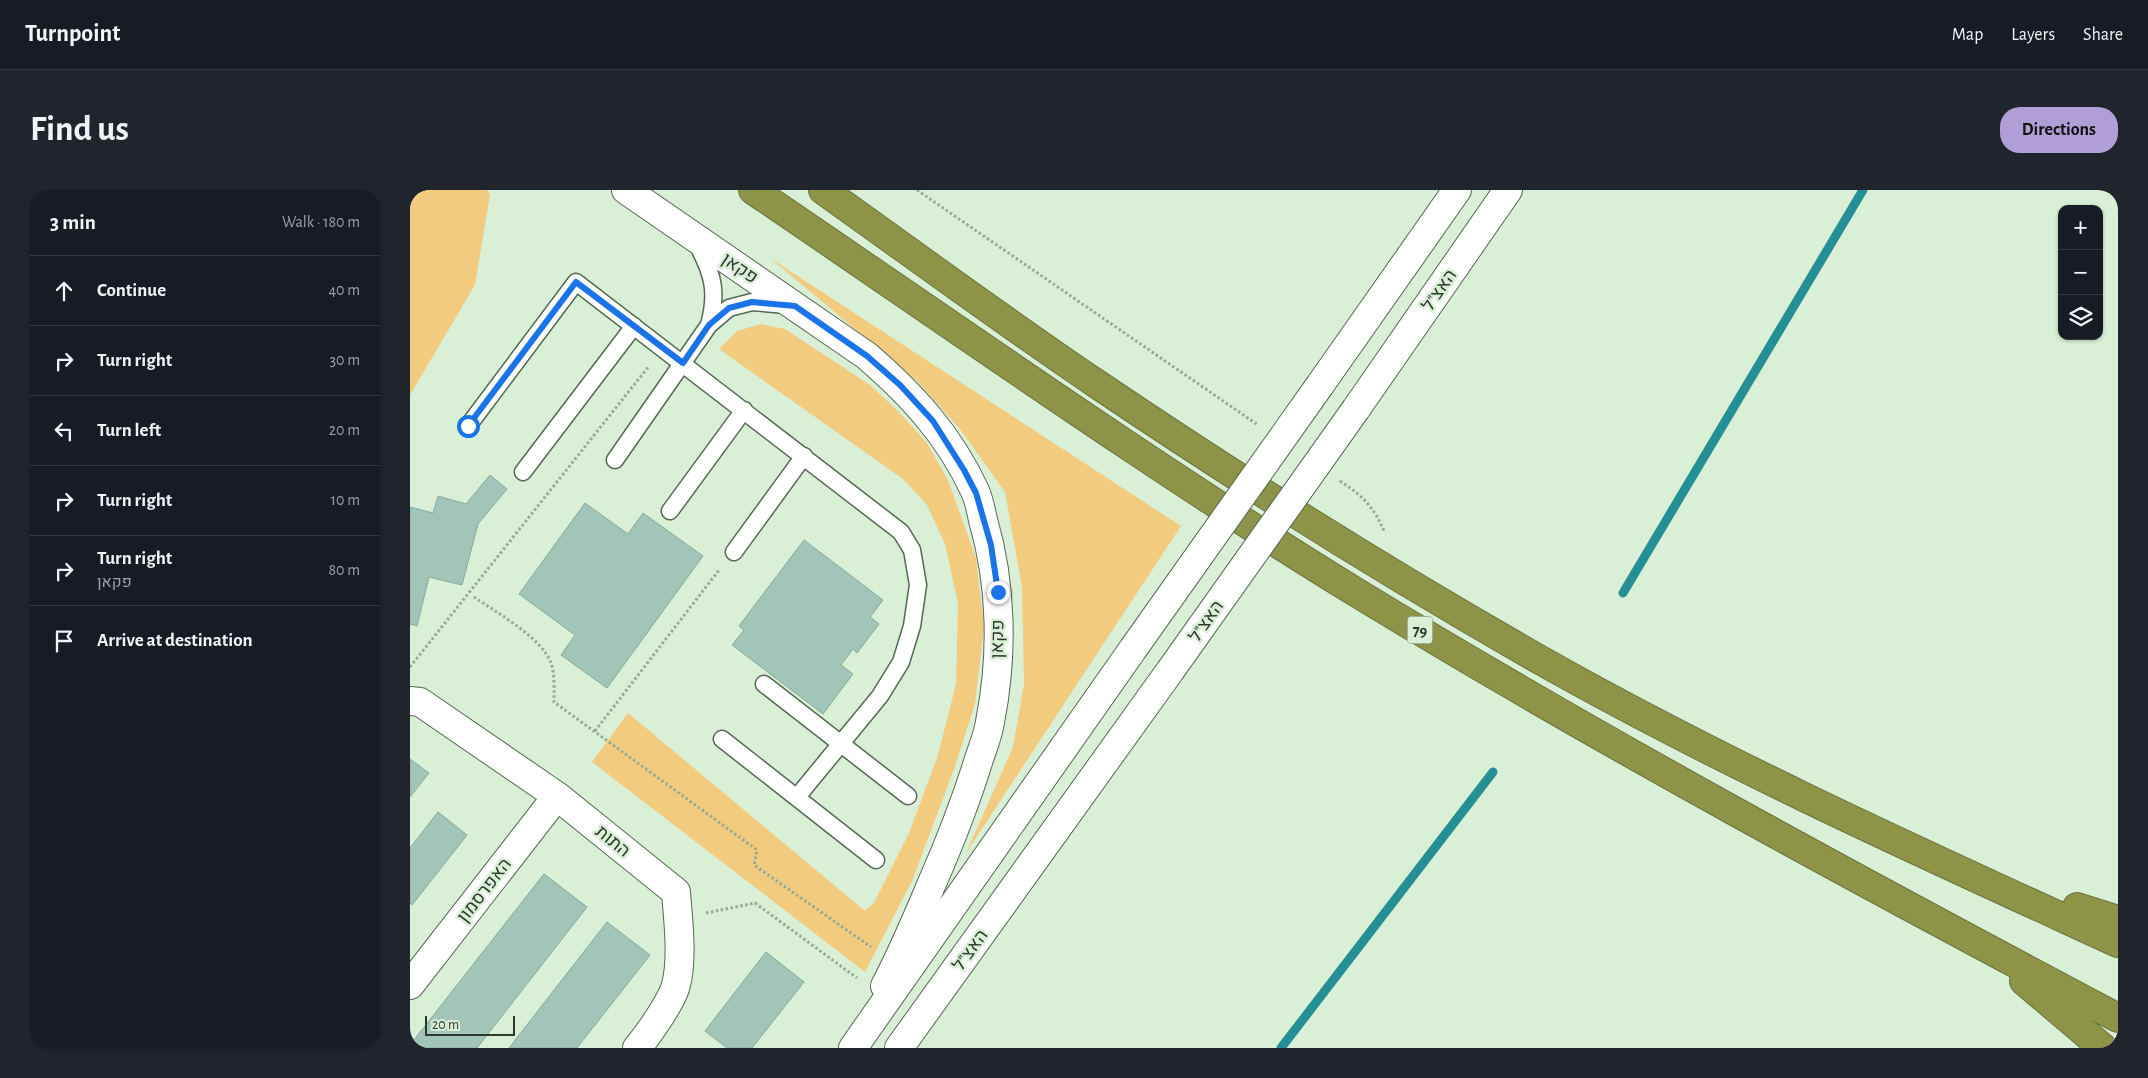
<!DOCTYPE html>
<meta charset="utf-8">
<style>
body{margin:0;font-family:"Alegreya Sans",Heebo,sans-serif;background:#20242c;color:#f1f3f6}
.controls{position:absolute;right:15px;top:15px;display:grid;overflow:hidden;border-radius:10px;box-shadow:0 1px 4px #0004}
.controls button{width:45px;height:45px;display:grid;place-items:center;padding:0;border:0;border-bottom:1px solid #363941;background:#171b24;color:#f1f3f6;font:25px sans-serif}
.scale{position:absolute;left:15px;bottom:12px;width:90px;box-sizing:border-box;padding-left:5px;border:2px solid #2f382e;border-top:0;font-size:14px;line-height:18px;white-space:nowrap;color:#2f382e;-webkit-text-stroke:4px #d9f0d7;paint-order:stroke}
.stop{position:absolute;width:15px;height:15px;margin:-11px;border:4px solid #1a73e8;border-radius:50%;background:#fff}
.stop.end{background:#1a73e8;border-color:#fff;box-shadow:0 1px 5px #0008}
.list{margin:0;padding:0;list-style:none}
h2{display:flex;justify-content:space-between;align-items:center;height:65px;margin:0;padding:0 20px;font-size:21px}
h2 small{font-size:16px;font-weight:400;color:#9ea1a6}
.list li{display:grid;grid-template-columns:32px 1fr auto;gap:15px;align-items:center;box-sizing:border-box;height:70px;padding:0 20px;border-top:1px solid #363941}
.list b{display:block;font-size:19px;white-space:nowrap}
.list p{margin:0;font-size:16px;white-space:nowrap;color:#9ea1a6}
.list em{font-size:16px;font-style:normal;color:#9ea1a6}
.icon{flex:none;width:28px;height:28px;fill:none;stroke:currentColor;stroke-width:2;stroke-linecap:round;stroke-linejoin:round}
.map{position:relative;flex:none;width:1708px;height:858px;overflow:hidden;border-radius:20px}
header{display:flex;align-items:center;gap:30px;box-sizing:border-box;height:70px;padding:0 25px;background:#171b24;border-bottom:1px solid #363941}
header strong{font-size:24px}
nav{display:flex;gap:28px;margin-inline-start:auto;font-size:18px}
.intro{display:flex;align-items:center;justify-content:space-between;box-sizing:border-box;height:120px;padding:0 30px}
h1{margin:0;font-size:35px}
.button{padding:12px 22px;border-radius:20px;background:#b09ed6;color:#111;font-size:18px;font-weight:700}
main{display:flex;gap:30px;padding:0 30px}
aside{flex:1;background:#171b24;border-radius:20px;box-shadow:0 1px 4px #0004}
.map>svg:first-child{display:block}
</style>
<header>
<strong>Turnpoint</strong>
<nav><a>Map</a><a>Layers</a><a>Share</a></nav>
</header>
<div class="intro"><h1>Find us</h1><a class="button">Directions</a></div>
<main>
<aside>
<h2>3 min<small>Walk · 180 m</small></h2>
<ul class="list">
<li><svg class="icon" aria-label="ahead" viewBox="0 0 24 24"><path d="M12 20V5M6 11l6-6 6 6"/></svg><div><b>Continue</b></div><em>40 m</em></li>
<li><svg class="icon" aria-label="right" viewBox="0 0 24 24"><path d="M7 20v-9h11M14 6l5 5-5 5"/></svg><div><b>Turn right</b></div><em>30 m</em></li>
<li><svg class="icon" aria-label="left" viewBox="0 0 24 24"><path d="M17 20v-9H6M10 6l-5 5 5 5"/></svg><div><b>Turn left</b></div><em>20 m</em></li>
<li><svg class="icon" aria-label="right" viewBox="0 0 24 24"><path d="M7 20v-9h11M14 6l5 5-5 5"/></svg><div><b>Turn right</b></div><em>10 m</em></li>
<li><svg class="icon" aria-label="right" viewBox="0 0 24 24"><path d="M7 20v-9h11M14 6l5 5-5 5"/></svg><div><b>Turn right</b><p>פקאן</p></div><em>80 m</em></li>
<li><svg class="icon" aria-label="arrive" viewBox="0 0 24 24"><path d="M6 21V4h12l-3 4 3 4H6"/></svg><div><b>Arrive at destination</b></div></li>
</ul>
</aside>
<div class="map">
<svg width="1708" height="858" viewBox="0 0 1708 858">
<rect width="100%" height="100%" fill="#d9f0d7"/>
<!-- green -->
<path fill="#f3cb7f" d="M0 0H77L80 5 65 95 0 205Z
M360 68 771 336 556 663 603 557 614 494 612 397 595 302 550 239 508 192Z
M351 134 375 139 460 195 489 222 517 253 538 290 566 368 574 437 565 514 544 579 502 691 455 782 182 572 218 523 455 721 464 713 499 643 528 565 546 494 548 413 535 354 517 315 493 289 309 159 327 141Z"/>
<g fill="none" stroke-linecap="round" stroke-linejoin="round">
<!-- stream -->
<path stroke="#248f94" stroke-width="9" d="M1213 403 1453 0
M871 858 1083 582"/>
</g>
<!-- building -->
<path fill="#a1c5b9" stroke="#86a99e" d="M80 285 97 299 68 334 52 395 19 387 7 436 0 434V317L23 323 28 306 56 314Z
M175 313 218 344 233 323 293 366 197 498 151 465 165 445 109 404Z
M394 350 473 410 460 427 469 434 447 463 443 459 431 475 443 484 413 524 322 455 334 440 329 436Z
M0 569 19 583 0 607Z
M28 622 57 645 2 715 0 713V658Z
M134 684 177 717 67 858H0V855Z
M197 732 240 765 167 858H99Z
M356 762 394 792 342 858H317L295 841Z"/>
<g fill="none" stroke-linecap="round" stroke-linejoin="round">
<defs>
<path id="lane" d="M287 54C303 84 308 102 299 135
M58 236 166 92 491 342 502 360 508 395 502 436 491 472 470 506 387 607
M205 270 299 135 319 118 342 112 377 115
M113 282 224 136
M260 321 334 220
M324 362 394 266
M354 494 498 606
M312 549 466 670"/>
<path id="street" d="M216 0 457 166C503 206 539 245 565 301 569 310 571 320 573 330 592 395 593 466 580 532 578 545 573 557 569 569 556 611 540 652 522 693 507 728 493 762 475 796
M0 511 10 512 147 606 266 702C268 729 273 768 266 795 262 811 238 845 227 858
M0 795 147 606"/>
<path id="secondary" d="M910 195 1047 0
M946 219 1098 0
M443 858 723 459
M489 858 760 481"/>
<path id="highway" d="M343 0C542 135 739 275 944 401 1193 553 1450 691 1708 828
M413 0C503 64 592 130 684 192 829 290 979 384 1132 471 1318 576 1514 664 1708 753
M1667 717 1708 730
M1614 791 1693 858"/>
</defs>
<!-- lane casing -->
<use href="#lane" stroke="#556953" stroke-width="19"/>
<!-- street casing -->
<use href="#street" stroke="#556953" stroke-width="30"/>
<!-- secondary casing -->
<use href="#secondary" stroke="#556953" stroke-width="30"/>
<!-- highway casing -->
<use href="#highway" stroke="#6c733e" stroke-width="30"/>
<!-- path -->
<path stroke="#97a995" stroke-width="3" stroke-dasharray="2.5 2.5" stroke-linecap="butt" d="M507 0 848 235
M930 291C953 306 964 317 975 343
M64 407C86 422 132 448 141 473 145 485 144 500 144 512L347 660 344 675 461 757
M0 477 239 176
M185 541 309 380
M296 723 345 713 447 788"/>
<!-- lane -->
<use href="#lane" stroke="#fff" stroke-width="16"/>
<!-- street -->
<use href="#street" stroke="#fff" stroke-width="28"/>
<!-- secondary -->
<use href="#secondary" stroke="#fff" stroke-width="28"/>
<!-- highway -->
<use href="#highway" stroke="#8d9347" stroke-width="28"/>
<defs>
<path id="secondary-bridge" d="M723 459 910 195
M760 481 946 219"/>
</defs>
<!-- secondary-bridge casing -->
<use href="#secondary-bridge" stroke="#556953" stroke-width="30" stroke-linecap="butt"/>
<!-- secondary-bridge -->
<use href="#secondary-bridge" stroke="#fff" stroke-width="28"/>
</g>
<g fill="none" stroke-linecap="round" stroke-linejoin="round">
<!-- route -->
<path stroke="#1a73e8" stroke-width="6" d="M58 236 166 92 273 173 299 135 319 118 342 112 385 116 457 166 490 195 523 231 554 280 566 303 581 355 588 402"/>
</g>
<g text-anchor="middle" stroke-width="5" stroke-linejoin="round" paint-order="stroke">
<!-- shield labels -->
<rect fill="#d9f0d7" stroke="#626f61" stroke-width="1" x="997.5" y="426.5" width="25" height="27" rx="4"/>
<g font-size="16" font-weight="bold" fill="#2f382e">
<text x="1010" y="446">79</text>
</g>
<!-- street labels -->
<g font-size="18" fill="#2f382e" stroke="#d9f0d7">
<text transform="translate(330 78) rotate(34)" y="6">פקאן</text>
<text transform="translate(1029 100) rotate(-55)" y="6">האצ"ל</text>
<text transform="translate(796 431) rotate(-55)" y="6">האצ"ל</text>
<text transform="translate(587 449) rotate(-89)" y="6">פקאן</text>
<text transform="translate(203 651) rotate(39)" y="6">התות</text>
<text transform="translate(74 700) rotate(-52)" y="6">האפרסמון</text>
<text transform="translate(560 760) rotate(-54)" y="6">האצ"ל</text>
</g>
</g>
</svg>
<div class="controls">
<button>+</button>
<button>−</button>
<button><svg class="icon" aria-label="layers" viewBox="0 0 24 24"><path d="M12 4l9 5-9 5-9-5zM3 14l9 5 9-5"/></svg></button>
</div>
<div class="scale">20 m</div>
<div class="stop" style="left:58px;top:236px"></div>
<div class="stop end" style="left:588px;top:402px"></div>
</div>
</main>
